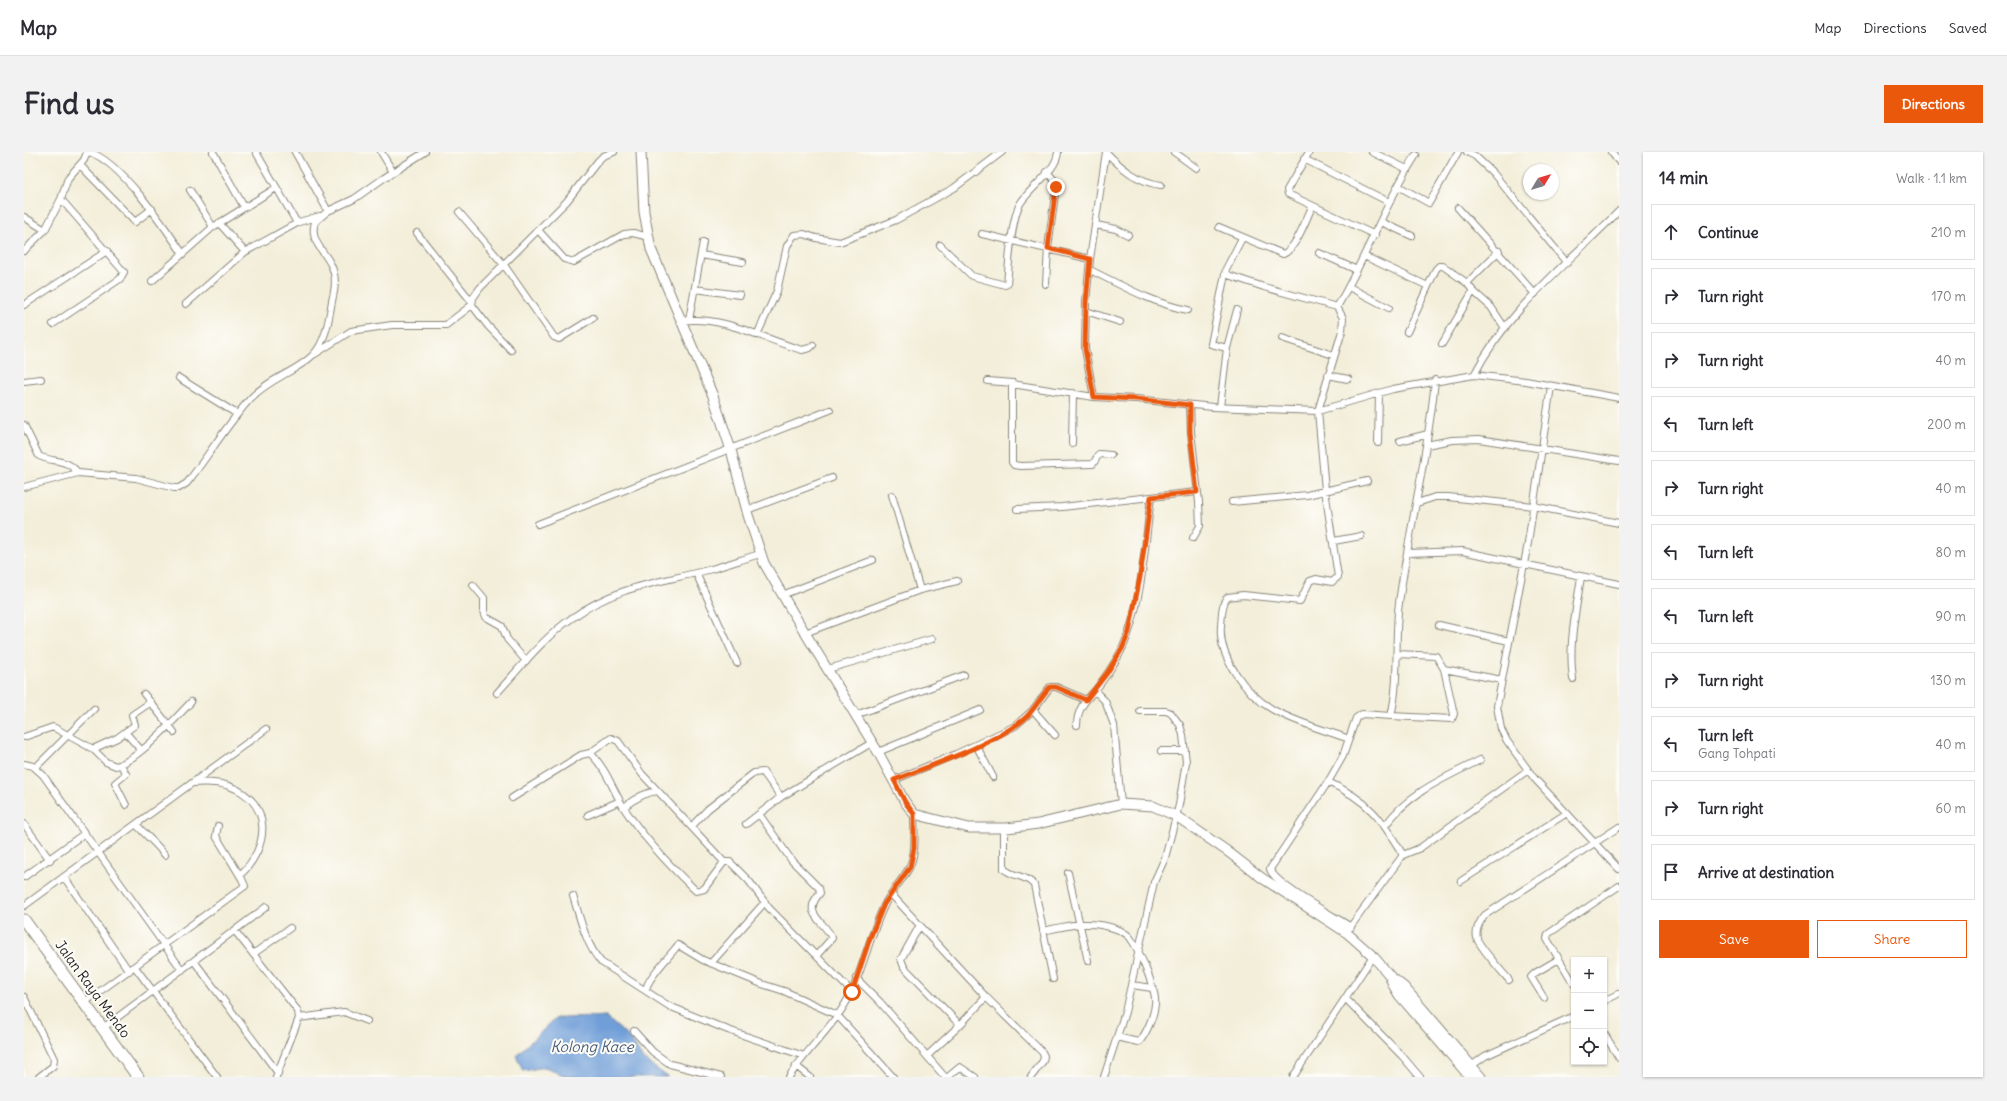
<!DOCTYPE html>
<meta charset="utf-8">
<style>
body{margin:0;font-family:Delius,sans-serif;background:#f2f2f3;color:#2b2b33}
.controls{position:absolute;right:12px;bottom:12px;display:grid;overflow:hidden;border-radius:0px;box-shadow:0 1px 3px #0004}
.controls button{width:36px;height:36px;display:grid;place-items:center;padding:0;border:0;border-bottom:1px solid #e1e1e2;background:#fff;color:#2b2b33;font:20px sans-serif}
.compass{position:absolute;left:1499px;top:12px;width:36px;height:36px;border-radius:50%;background:#fff;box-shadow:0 1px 3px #0004;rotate:52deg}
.stop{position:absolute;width:12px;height:12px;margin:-9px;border:3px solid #ea580c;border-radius:50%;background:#fff}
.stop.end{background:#ea580c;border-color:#fff;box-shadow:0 1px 4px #0008}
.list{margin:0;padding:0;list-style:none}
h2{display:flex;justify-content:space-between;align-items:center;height:52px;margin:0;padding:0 16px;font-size:17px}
h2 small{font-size:13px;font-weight:400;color:#7c7c81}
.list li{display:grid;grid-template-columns:26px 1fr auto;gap:12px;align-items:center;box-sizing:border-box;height:56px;margin:0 8px 8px;padding:0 8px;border:1px solid #e1e1e2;border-radius:0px}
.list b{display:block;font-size:15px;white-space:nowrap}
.list p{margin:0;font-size:13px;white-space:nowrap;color:#7c7c81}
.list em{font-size:13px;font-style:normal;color:#7c7c81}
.actions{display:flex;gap:8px;padding:12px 16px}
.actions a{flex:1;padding:9px 0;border:1px solid #ea580c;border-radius:0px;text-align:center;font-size:14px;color:#ea580c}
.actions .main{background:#ea580c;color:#fff}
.icon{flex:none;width:22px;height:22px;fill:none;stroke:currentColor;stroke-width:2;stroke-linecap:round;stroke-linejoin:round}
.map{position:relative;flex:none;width:1595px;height:925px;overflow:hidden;border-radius:0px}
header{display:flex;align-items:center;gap:24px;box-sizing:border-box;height:56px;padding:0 20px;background:#fff;border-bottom:1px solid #e1e1e2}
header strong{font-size:19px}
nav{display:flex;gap:22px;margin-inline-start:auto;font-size:14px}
.intro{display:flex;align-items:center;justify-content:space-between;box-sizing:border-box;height:96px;padding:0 24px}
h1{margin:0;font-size:28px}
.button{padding:10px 18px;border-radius:0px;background:#ea580c;color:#fff;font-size:14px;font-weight:700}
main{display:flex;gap:24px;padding:0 24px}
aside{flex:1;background:#fff;border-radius:0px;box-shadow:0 1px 3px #0004}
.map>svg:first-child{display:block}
</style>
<header>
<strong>Map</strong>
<nav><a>Map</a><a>Directions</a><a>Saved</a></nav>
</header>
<div class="intro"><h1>Find us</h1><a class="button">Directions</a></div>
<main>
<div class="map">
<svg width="1595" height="925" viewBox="0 0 1595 925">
<rect width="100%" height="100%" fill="#fdfcf7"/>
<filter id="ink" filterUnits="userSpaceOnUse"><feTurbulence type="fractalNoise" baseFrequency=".025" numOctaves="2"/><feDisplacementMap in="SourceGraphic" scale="8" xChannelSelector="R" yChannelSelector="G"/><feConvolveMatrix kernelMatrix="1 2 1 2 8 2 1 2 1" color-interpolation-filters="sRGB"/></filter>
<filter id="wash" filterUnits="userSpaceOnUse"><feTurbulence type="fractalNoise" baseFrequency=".012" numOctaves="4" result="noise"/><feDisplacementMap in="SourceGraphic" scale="16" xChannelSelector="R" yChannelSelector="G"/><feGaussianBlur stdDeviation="0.9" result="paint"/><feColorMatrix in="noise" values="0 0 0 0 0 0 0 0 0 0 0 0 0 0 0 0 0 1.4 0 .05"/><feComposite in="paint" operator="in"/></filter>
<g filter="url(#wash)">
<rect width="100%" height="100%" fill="#f3eed9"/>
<!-- water -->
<path fill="#6f9ed8" stroke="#465d7a" d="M582 865 606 886 619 907 644 925H544L521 915 499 919 492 903 532 866Z"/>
</g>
<g filter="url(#ink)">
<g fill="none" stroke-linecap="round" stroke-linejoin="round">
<defs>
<path id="street" d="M65 0C96 9 140 74 159 102
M189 0 220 55
M232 0 273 71
M271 0 304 59
M357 0 369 20
M1082 0 1066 107 1062 150 1061 197 1070 245 1112 247 1189 255 1294 259 1369 237 1450 223 1502 229 1595 246
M1082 0C1097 16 1114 30 1137 33
M1150 0 1172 16
M1285 0 1263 38 1264 42 1351 83
M1348 0 1383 17
M1443 0 1451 4 1469 21 1543 111
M1587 0 1595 10
M1280 7 1365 50
M56 13 111 70 128 57
M1374 34 1405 51 1434 0
M166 38 189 75
M1434 56 1511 142
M435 60 480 113 530 185 535 187 569 166
M0 65 21 78
M1357 70 1388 84
M195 71 221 100
M1072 73 1092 77 1104 83
M1195 75 1259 102C1272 97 1282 67 1288 55
M514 78 540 107 550 110 600 82 609 81 625 85
M393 81 447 149
M958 82 1066 107
M916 93 948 124 981 133 983 132C985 113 987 67 996 52 1005 36 1033 19 1034 0
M0 99 21 78 37 47 44 26 60 8 63 0
M1295 101 1333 118
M677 103 719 110
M1340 104 1404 134
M1066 118C1097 133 1130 152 1164 158
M1201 122 1240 135 1313 155C1342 106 1361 51 1392 3
M128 129 189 75 252 36
M1443 131 1475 99
M1022 132 1024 96 1032 35 1031 29 1023 20
M1325 135 1365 156
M671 137 716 143
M1449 139 1467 155 1481 176
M162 152 221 100 275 70 296 64
M0 153 83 99
M448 153 464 174 487 198
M1313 155 1319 166 1318 179 1294 259 1301 338 1314 425 1308 430 1292 427 1286 429 1276 449 1219 443 1204 445C1197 451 1198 465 1197 474 1194 505 1222 542 1248 557 1270 570 1301 578 1325 587
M1062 159 1096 170
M665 168 679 90
M658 169C698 163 739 187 778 198L786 196 789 193
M29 172 96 127 100 120 37 47
M1383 180 1412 117 1415 114H1419L1443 131 1449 139 1418 192
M733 183 753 139 763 94 770 83 780 82 792 86 816 90 872 68 930 36 978 0
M1258 186 1309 203
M1203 196 1187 192 1202 117 1218 86
M291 202 327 179 368 173H422L448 153 449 146 456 136 543 49 574 9 579 4 590 0
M1304 223 1324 227
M1450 223C1483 158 1544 111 1595 59
M155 226 213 262
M0 229 17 227
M964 229 989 231
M1527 234 1504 391 1473 554 1477 577 1483 589 1510 626 1595 717
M1070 245 988 232V310L990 313 996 314 1069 312 1075 302 1087 303
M1166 253 1167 280 1175 350 1176 374 1169 386
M1196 255 1203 196 1213 158
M0 273 15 304C30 311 43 306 54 321
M1376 289 1404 282
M1048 291 1049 241
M1354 291 1355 242
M1402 293 1428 288 1455 287 1595 309
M0 335 54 321 112 326 150 336H155L163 331C185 303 203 272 227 246 246 226 272 220 289 203 302 190 305 166 308 149 311 137 313 125 307 113 300 98 285 89 291 70L304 59 330 47 360 26 401 0
M868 343 896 438
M1208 350 1283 343 1343 329
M1393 351 1411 345H1424L1509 354 1595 371
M993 357 1038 355 1127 345
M723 358 808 326
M514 372 806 258
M1310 389 1337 384
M1384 401 1438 399 1595 432
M672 421 713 511
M449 433 460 446V459L462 465 478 474 483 487 502 509
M758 443 849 408
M1415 473 1485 489
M781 481 896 438 933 429
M1374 502 1412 504 1420 517 1478 528
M804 517 908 487
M1549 527C1544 493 1552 459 1557 425
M473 541C496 516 519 486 548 466 592 434 634 431 684 418 702 413 719 407 736 402
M120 542 150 580
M1009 558 1031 583
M832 563 940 523
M1367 564 1428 567 1430 562 1420 517
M1053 573C1053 558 1061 548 1071 539
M101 580 117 598
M0 585 29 575 69 597 82 610 92 614C114 608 151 567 167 550
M952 593 969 625
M69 597 93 586 111 573 108 563 127 550
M1137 599H1161
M854 600 956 558
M566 601 587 586 594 589 618 622 700 710
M0 612 9 614 19 623 158 818
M97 613 102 622 91 631 102 653
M11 616 70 557
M870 628 930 603 991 574 1009 558 1026 535H1032L1062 548
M1304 630C1344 648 1357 666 1379 703
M168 631C180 630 193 630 205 634 249 650 246 695 216 723
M488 646 557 603 566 601C582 616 589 638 600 656 619 685 643 711 668 735L672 739 680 737 700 710H706L725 729 745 756 828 840
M1097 652 1090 573 1081 549 1071 539C1081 525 1092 511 1099 495 1118 454 1121 391 1127 345L1173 340
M600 655C610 647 621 640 634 639
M735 662 768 709 795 736 796 741C777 762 800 768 808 786L793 803
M564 663 596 649
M0 672 26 708
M112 672C121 683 132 691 141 703
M722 672 757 645 849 590
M668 674 684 657 730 621 739 620 757 645
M1361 674C1385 640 1421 626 1456 608
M980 676V717C989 725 1002 723 1010 733L1029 827
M1044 721 1064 809
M0 725 61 681
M40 725 105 819
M1437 729 1543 661
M867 742 962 845 1018 900 1020 904 1019 909 1007 925
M549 744C556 766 562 793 577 810L645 854 704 878 780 904
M0 754 242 577
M896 773 877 807 880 815 936 873 962 845
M1327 775C1310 764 1251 733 1246 717L1304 630 1319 604 1332 566 1338 562 1367 564C1376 527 1370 488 1375 451 1385 377 1404 303 1411 228
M1324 778 1379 703 1396 696 1504 618
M211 779 274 859 275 866 252 925
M1019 779C1046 773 1068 767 1095 778 1099 780 1104 782 1107 787 1115 798 1133 839 1131 852 1130 864 1123 880 1116 889L1114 890 1093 885
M229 802 266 776
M170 809 254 921
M687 811 741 750
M111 815 193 925
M832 826 856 850 921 925
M1485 828C1479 821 1454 793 1453 786 1451 778 1456 769 1461 763L1595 675
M1550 832 1523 787 1524 782 1595 734
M1108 833 1128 836
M622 838C623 826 646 804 654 793L679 808 738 832 760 839 813 863 869 925
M0 845 30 907 29 914 15 925
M1520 846 1507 825 1511 821 1535 807
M1322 847 1379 905 1396 925
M1580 849 1594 842
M61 850 221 734 218 727 192 684 194 674
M275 866 320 860 343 869
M79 876 242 755
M610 879 629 900 646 912 697 925
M1580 881 1595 906
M903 904 936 873
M772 914 786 925
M1446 915 1461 904 1550 864
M765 925C784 895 813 872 828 839 840 812 847 781 860 754 866 740 878 729 885 716 893 700 890 679 890 662
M924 925 936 915 951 925
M1080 925 1101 860 1130 730 1141 706 1155 653 1162 610 1159 583 1156 573 1147 561 1142 559H1116
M1269 925 1349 804"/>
<path id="secondary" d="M617 0 620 60 627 97 689 244 707 298 724 363 740 411 769 461 854 600 881 650 890 662 945 676H983L1014 672 1097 652 1129 654 1152 664 1203 699 1238 726 1323 781 1349 804 1366 824 1380 835 1457 925
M1366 824 1369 833 1375 843 1446 925"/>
<path id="highway" d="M0 768 114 925"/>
</defs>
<!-- street casing -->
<use href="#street" stroke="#88857a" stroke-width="8"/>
<!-- secondary casing -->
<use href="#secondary" stroke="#88857a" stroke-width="11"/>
<!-- highway casing -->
<use href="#highway" stroke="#88857a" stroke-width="13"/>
<!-- street -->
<use href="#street" stroke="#fff" stroke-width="6"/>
<!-- secondary -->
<use href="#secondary" stroke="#fff" stroke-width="9"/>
<!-- highway -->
<use href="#highway" stroke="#fff" stroke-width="11"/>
</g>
</g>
<g fill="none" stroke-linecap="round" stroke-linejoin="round" filter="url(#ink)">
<!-- route -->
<path stroke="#ea580c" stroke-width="5" d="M828 840 846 786 860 752 886 715 890 696V662L881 650 870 628C908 613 968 593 999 568 1011 558 1016 545 1026 535H1032L1062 548 1083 521 1098 497 1105 480 1116 425 1127 345 1173 340 1166 280V253L1112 247 1070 245 1061 197 1062 150 1066 107 1024 96 1032 35"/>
</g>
<g text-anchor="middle" stroke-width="4" stroke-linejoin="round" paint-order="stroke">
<!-- street labels -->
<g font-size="14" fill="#1c1c1c" stroke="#fdfcf7">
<text transform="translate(69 837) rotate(54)" y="5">Jalan Raya Mendo</text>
</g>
<!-- water labels -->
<g font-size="15" font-style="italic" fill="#465d7a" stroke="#fdfcf7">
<text x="568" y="900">Kolong Kace</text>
</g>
</g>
</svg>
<div class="controls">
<button>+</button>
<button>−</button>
<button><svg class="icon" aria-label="locate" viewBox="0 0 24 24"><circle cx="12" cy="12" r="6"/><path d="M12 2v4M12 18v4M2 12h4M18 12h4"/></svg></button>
</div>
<svg class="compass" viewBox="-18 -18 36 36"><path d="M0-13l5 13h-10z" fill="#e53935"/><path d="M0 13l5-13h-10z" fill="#7c7c81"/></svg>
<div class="stop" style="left:828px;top:840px"></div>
<div class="stop end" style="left:1032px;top:35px"></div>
</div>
<aside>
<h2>14 min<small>Walk · 1.1 km</small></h2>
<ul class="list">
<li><svg class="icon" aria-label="ahead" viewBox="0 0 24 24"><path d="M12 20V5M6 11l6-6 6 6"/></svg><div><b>Continue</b></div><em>210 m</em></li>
<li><svg class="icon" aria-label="right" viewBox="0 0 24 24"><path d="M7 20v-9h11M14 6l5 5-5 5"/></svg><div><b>Turn right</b></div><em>170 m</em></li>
<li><svg class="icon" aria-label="right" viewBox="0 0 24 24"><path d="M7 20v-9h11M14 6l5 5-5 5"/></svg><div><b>Turn right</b></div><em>40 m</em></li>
<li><svg class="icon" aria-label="left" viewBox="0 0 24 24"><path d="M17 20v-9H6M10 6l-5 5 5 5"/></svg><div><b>Turn left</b></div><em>200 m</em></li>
<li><svg class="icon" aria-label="right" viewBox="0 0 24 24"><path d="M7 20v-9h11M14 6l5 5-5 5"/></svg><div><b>Turn right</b></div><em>40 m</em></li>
<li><svg class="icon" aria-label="left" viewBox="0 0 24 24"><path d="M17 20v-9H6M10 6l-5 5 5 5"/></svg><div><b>Turn left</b></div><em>80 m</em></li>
<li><svg class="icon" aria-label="left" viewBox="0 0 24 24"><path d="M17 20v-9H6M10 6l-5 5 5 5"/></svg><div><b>Turn left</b></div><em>90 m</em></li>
<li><svg class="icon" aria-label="right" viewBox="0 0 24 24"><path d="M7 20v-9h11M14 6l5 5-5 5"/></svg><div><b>Turn right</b></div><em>130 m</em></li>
<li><svg class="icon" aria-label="left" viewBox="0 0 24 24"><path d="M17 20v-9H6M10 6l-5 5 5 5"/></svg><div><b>Turn left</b><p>Gang Tohpati</p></div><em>40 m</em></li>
<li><svg class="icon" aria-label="right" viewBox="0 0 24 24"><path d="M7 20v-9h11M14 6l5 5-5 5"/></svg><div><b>Turn right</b></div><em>60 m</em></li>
<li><svg class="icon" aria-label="arrive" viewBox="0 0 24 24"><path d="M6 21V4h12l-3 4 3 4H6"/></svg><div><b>Arrive at destination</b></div></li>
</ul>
<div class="actions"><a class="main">Save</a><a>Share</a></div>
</aside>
</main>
